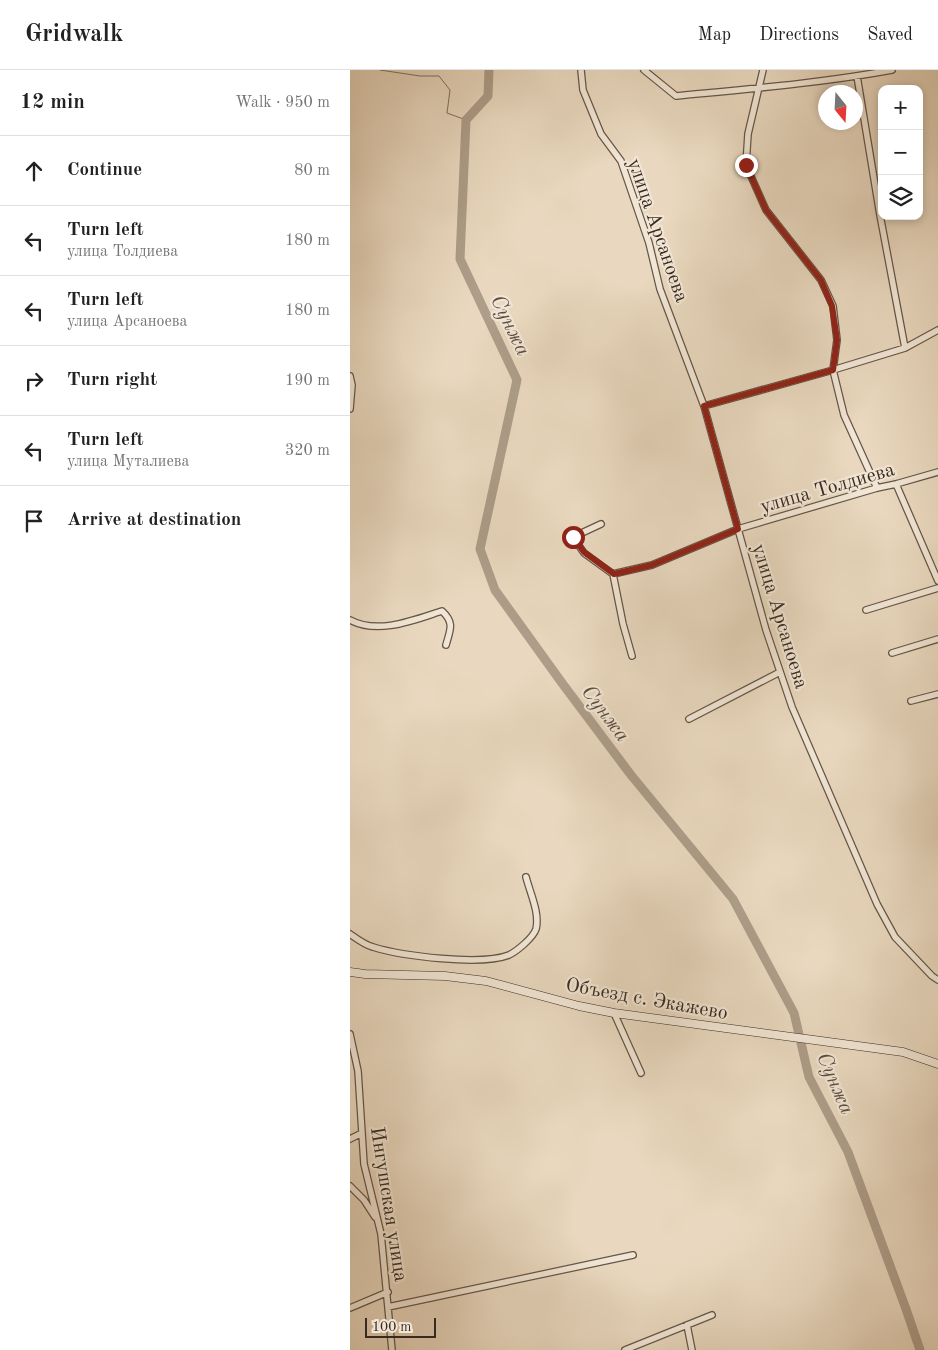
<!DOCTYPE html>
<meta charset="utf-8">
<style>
body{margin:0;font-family:"Old Standard TT",serif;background:#f6f6f6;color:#222}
.controls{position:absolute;right:15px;top:15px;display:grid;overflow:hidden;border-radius:10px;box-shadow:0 2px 8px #0003}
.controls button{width:45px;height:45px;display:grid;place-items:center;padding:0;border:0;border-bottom:1px solid #e0e0e0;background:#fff;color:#222;font:25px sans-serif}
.compass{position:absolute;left:468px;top:15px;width:45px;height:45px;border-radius:50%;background:#fff;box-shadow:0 2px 8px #0003;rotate:162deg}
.scale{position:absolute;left:15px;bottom:12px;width:71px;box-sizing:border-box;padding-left:5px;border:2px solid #392a20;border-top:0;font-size:14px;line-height:18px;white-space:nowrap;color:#392a20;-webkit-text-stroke:4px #f1e6d5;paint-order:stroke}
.stop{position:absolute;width:15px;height:15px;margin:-11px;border:4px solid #8f2418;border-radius:50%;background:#fff}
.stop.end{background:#8f2418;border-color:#fff;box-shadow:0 1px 5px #0008}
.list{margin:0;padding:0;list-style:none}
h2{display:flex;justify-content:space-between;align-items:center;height:65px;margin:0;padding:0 20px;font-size:21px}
h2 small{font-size:16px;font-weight:400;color:#767676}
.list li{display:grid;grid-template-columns:32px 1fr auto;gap:15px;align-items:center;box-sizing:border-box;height:70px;padding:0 20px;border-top:1px solid #e0e0e0}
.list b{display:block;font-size:19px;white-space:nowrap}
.list p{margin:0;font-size:16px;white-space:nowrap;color:#767676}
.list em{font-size:16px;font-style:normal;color:#767676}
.icon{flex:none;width:28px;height:28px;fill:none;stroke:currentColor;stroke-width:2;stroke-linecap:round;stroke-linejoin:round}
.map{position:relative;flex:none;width:588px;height:1280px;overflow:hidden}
header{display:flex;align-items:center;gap:30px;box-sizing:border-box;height:70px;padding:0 25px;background:#fff;border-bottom:1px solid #e0e0e0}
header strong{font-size:24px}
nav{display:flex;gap:28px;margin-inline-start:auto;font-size:18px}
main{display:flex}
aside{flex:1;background:#fff}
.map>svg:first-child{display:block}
</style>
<header>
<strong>Gridwalk</strong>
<nav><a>Map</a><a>Directions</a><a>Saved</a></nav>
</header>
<main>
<aside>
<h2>12 min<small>Walk · 950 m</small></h2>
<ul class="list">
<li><svg class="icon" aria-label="ahead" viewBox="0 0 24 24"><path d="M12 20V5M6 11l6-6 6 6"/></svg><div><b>Continue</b></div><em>80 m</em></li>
<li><svg class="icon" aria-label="left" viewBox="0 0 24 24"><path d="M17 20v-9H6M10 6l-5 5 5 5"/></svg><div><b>Turn left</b><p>улица Толдиева</p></div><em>180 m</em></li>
<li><svg class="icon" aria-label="left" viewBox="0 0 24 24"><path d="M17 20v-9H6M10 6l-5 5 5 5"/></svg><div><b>Turn left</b><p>улица Арсаноева</p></div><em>180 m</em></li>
<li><svg class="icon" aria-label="right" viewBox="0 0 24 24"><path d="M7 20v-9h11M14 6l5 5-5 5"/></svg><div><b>Turn right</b></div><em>190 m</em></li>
<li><svg class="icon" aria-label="left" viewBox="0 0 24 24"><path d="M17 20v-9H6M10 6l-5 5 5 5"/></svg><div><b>Turn left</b><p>улица Муталиева</p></div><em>320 m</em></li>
<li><svg class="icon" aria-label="arrive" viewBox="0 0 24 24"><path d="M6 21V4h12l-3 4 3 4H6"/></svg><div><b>Arrive at destination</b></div></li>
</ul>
</aside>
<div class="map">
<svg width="588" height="1280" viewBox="0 0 588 1280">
<rect width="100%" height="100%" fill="#e9d8bf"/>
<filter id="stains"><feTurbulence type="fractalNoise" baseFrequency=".004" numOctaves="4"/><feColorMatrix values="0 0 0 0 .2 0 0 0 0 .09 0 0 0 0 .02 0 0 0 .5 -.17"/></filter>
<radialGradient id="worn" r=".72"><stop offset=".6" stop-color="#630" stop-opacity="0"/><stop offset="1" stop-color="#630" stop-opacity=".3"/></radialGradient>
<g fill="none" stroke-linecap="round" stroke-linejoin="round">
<!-- stream -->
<path stroke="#7f6f5f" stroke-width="1" d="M30 0 70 6H89L100 20 97 43 116 50"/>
<!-- river -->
<path stroke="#ad9d89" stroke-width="9" d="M139 0 138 26 116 50 110 189 167 310 130 479 145 520 212 613 281 705 383 829 444 943 459 1007 498 1082 556 1239 570 1280"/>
<defs>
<path id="minor" d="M231 0 233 20 251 64 271 91 299 173 310 219 354 336 416 560 442 637 527 834 545 867 582 906 588 910
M294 0 326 26C398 19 471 13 542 0
M413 0 398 64 396 95 416 140 471 210 483 236 487 270 483 300 494 345 527 418
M507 6 530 145 555 278
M0 306 2 315 0 339
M354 336 483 300 555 278 588 260
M546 414 588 511
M251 454 223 467 234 483 263 504 273 554 282 586
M263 504 302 495 388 459 527 418 546 414 588 402
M516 540 588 518
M0 550C28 565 64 550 92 541 105 553 100 560 96 575
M542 583 588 569
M561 631 588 624
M339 649 430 602
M0 864C7 869 15 875 23 877 52 886 131 896 159 885 167 881 183 868 186 859 190 843 180 823 176 807
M264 943 291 1003
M0 964 8 1001 14 1094 31 1164 42 1280
M0 1069 12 1063
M0 1116 14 1130 25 1147
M38 1237 283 1185
M0 1238 38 1222
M337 1255 342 1280
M275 1280 362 1245"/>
<path id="secondary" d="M0 902 15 904 95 906 136 911 229 936 264 943 553 982 588 994"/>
</defs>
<!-- minor casing -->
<use href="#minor" stroke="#655648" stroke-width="8"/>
<!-- secondary casing -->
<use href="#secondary" stroke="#392a20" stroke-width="9"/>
<!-- minor -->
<use href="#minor" stroke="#f1e6d5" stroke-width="5.5"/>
<!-- secondary -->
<use href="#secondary" stroke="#f1e6d5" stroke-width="8"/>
</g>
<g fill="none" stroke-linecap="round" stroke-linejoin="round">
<!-- route -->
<path stroke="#8f2418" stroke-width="6" d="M223 467 234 482 264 504 302 495 388 459 354 336 483 300 487 270 482 236 471 210 416 140 396 95"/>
</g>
<g text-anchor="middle" stroke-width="4.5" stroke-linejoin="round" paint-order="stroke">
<!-- street labels -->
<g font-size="20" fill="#392a20" stroke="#f1e6d5">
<text transform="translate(309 160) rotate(71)" y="7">улица Арсаноева</text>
<text transform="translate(477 417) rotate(-16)" y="7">улица Толдиева</text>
<text transform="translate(431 546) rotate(73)" y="7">улица Арсаноева</text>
<text transform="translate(297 928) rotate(10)" y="7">Объезд с. Экажево</text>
<text transform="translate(40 1134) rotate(81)" y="7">Ингушская улица</text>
</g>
<!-- water labels -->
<g font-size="21" font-style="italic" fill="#5c4c40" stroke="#f1e6d5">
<text transform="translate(161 255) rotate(64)" y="7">Сунжа</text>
<text transform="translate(256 643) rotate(53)" y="7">Сунжа</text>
<text transform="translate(486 1013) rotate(67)" y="7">Сунжа</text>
</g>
</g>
<rect width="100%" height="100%" filter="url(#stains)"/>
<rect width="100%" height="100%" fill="url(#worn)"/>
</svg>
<div class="controls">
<button>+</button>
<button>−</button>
<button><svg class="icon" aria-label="layers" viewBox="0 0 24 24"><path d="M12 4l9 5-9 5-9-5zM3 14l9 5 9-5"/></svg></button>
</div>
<svg class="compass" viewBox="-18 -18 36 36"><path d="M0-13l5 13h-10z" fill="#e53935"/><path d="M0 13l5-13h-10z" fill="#767676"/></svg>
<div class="scale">100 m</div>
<div class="stop" style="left:223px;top:467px"></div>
<div class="stop end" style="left:396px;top:95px"></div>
</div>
</main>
